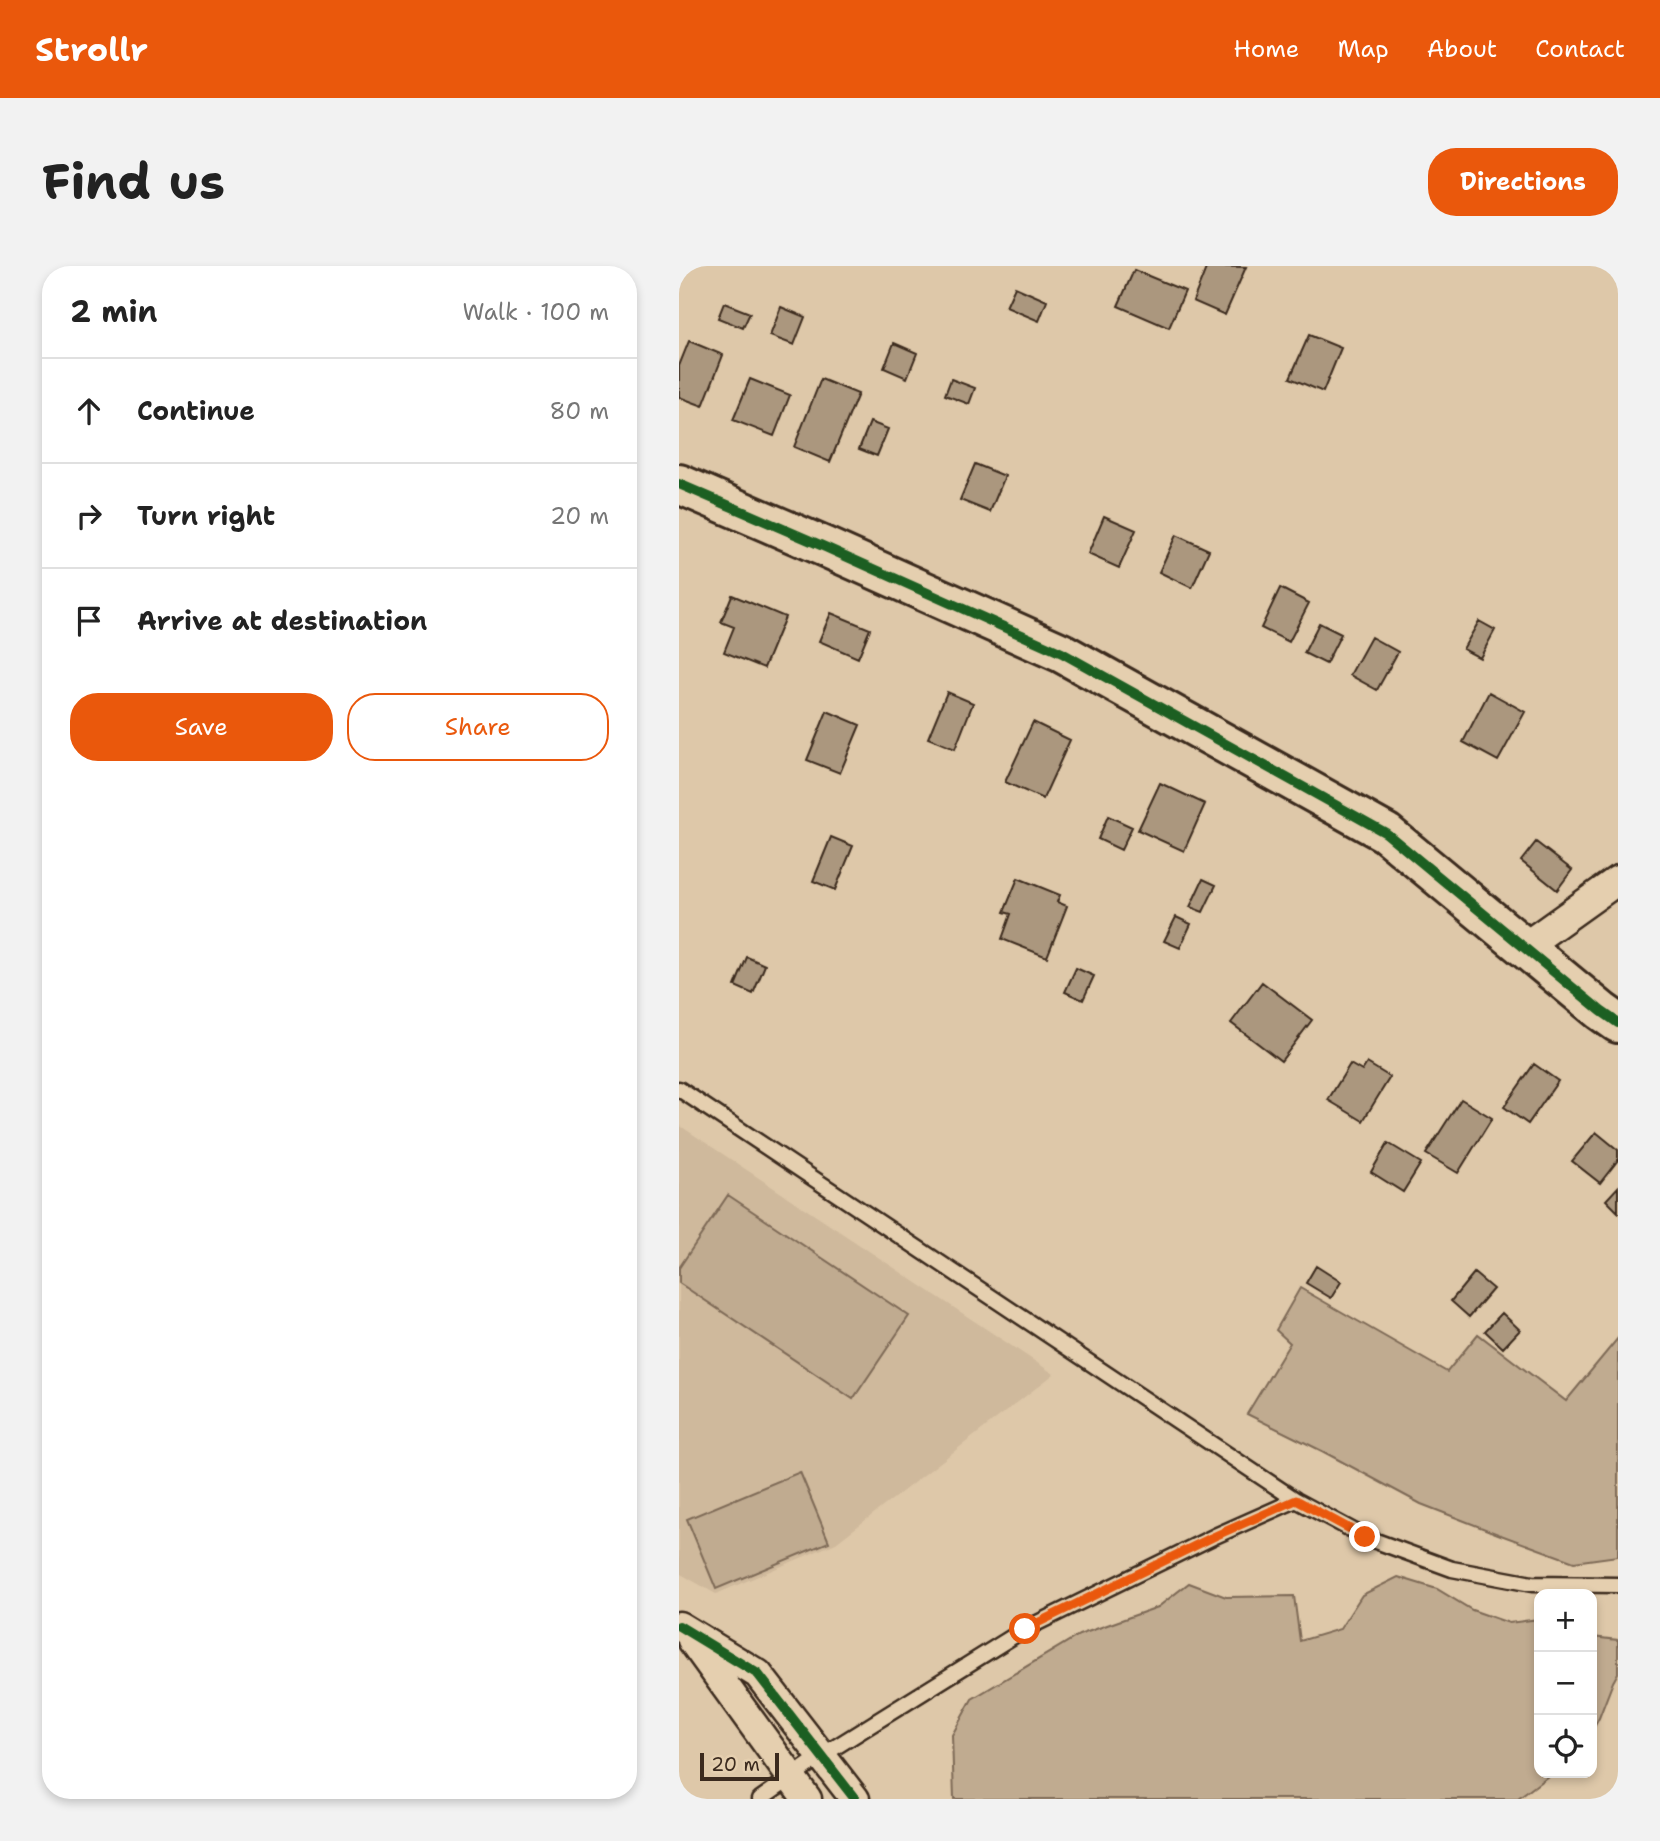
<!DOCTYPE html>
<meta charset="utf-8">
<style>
body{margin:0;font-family:"Shantell Sans",sans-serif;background:#f2f2f2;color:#222}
.controls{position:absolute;right:21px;bottom:21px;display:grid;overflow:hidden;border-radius:14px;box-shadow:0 4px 10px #0003}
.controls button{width:63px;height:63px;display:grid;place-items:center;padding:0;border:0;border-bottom:2px solid #e0e0e0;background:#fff;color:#222;font:35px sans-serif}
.scale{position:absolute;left:21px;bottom:18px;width:79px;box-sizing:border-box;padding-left:7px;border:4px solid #3b2a1e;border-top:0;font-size:19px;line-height:24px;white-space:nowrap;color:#3b2a1e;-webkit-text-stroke:5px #e5cfaf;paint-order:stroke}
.stop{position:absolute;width:21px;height:21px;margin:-16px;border:5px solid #ea580c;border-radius:50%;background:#fff}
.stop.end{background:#ea580c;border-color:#fff;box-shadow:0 2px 7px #0008}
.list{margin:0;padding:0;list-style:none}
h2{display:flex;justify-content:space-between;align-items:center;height:91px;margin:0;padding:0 28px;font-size:30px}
h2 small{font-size:23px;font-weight:400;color:#767676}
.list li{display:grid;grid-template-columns:46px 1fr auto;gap:21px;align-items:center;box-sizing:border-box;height:105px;padding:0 28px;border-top:2px solid #e0e0e0}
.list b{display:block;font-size:26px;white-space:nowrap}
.list em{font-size:23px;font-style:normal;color:#767676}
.actions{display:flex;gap:14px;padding:21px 28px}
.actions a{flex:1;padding:16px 0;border:2px solid #ea580c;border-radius:28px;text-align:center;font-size:24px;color:#ea580c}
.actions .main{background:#ea580c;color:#fff}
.icon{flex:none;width:38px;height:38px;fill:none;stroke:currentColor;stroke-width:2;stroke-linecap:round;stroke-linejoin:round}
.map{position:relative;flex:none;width:939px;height:1533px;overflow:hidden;border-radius:28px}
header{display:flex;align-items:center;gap:42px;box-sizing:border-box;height:98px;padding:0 35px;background:#ea580c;color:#fff}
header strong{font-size:33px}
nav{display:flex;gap:38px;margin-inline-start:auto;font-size:24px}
.intro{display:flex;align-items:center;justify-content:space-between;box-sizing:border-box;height:168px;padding:0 42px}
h1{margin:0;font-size:49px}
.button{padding:18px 32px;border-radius:28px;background:#ea580c;color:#fff;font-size:24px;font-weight:700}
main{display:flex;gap:42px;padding:0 42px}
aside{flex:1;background:#fff;border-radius:28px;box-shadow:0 4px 10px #0003}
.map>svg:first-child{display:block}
</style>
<header>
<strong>Strollr</strong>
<nav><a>Home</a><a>Map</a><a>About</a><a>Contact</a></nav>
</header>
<div class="intro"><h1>Find us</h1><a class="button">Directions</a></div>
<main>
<aside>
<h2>2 min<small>Walk · 100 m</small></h2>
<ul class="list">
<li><svg class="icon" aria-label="ahead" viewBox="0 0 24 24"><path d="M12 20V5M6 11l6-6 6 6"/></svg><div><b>Continue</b></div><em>80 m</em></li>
<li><svg class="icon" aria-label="right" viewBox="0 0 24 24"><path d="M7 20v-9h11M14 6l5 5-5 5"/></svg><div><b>Turn right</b></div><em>20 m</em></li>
<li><svg class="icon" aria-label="arrive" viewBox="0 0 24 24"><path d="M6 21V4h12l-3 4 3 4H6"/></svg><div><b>Arrive at destination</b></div></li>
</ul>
<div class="actions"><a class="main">Save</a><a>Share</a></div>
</aside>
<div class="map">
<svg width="939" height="1533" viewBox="0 0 939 1533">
<rect width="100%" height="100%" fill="#dec8a9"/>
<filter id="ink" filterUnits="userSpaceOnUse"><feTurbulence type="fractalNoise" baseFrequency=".0143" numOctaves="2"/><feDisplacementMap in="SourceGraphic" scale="14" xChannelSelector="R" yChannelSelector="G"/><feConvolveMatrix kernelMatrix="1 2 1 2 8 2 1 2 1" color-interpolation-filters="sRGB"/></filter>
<g filter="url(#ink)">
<!-- built -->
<path fill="#cfb99c" d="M0 859 375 1108 157 1277 37 1328 0 1307Z"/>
<!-- green -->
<path fill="#c0ab90" stroke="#7e6a57" stroke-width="2" d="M49 929 230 1050 174 1133 0 1017V1002Z
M621 1022 768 1106 799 1068 887 1135 939 1072V1290L895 1296 819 1268 742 1238 643 1185 568 1148 611 1077 597 1064Z
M121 1206 150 1276 37 1323 8 1253Z
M719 1311 758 1323 793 1344 830 1357 860 1353V1507H873L839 1533H275L273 1469 293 1433 400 1369 479 1341 510 1317 547 1331 615 1330 621 1375 661 1363 683 1329Z
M913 1371 939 1374V1407L934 1416 920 1452 913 1465Z"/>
<!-- building -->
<path fill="#ab977e" stroke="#3b2a1e" stroke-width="2" d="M528 0 567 1 546 49 514 35Z
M455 4 506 25 490 62 439 40Z
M336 21 368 35 360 55 327 41Z
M45 37 71 47 64 62 39 52Z
M102 41 126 51 115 79 91 70Z
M630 69 662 82 644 126 611 112Z
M10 75 44 89 24 140 0 131V100Z
M215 77 238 87 228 112 205 102Z
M71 113 111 129 95 170 54 154Z
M142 113 179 128 151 196 115 181Z
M272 113 296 122 290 138 266 129Z
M191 156 209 163 198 190 180 183Z
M296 198 326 210 311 246 281 234Z
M425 250 457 264 440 302 409 288Z
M497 269 530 284 513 322 480 306Z
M601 322 630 337 610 376 582 362Z
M53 329 106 351 85 402 45 386 55 361 42 356Z
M152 347 191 363 179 392 140 375Z
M800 355 816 364 801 392 784 383Z
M640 357 662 368 647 398 625 387Z
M692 371 719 386 698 424 671 409Z
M268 426 294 437 276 483 249 472Z
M810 426 846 446 819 495 784 476Z
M148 445 181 459 161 507 128 494Z
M354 456 391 474 364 533 326 516Z
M481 517 526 538 505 585 459 564Z
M429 550 453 561 442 584 419 573Z
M152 571 174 580 156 624 134 615Z
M857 576 893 604 878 624 842 595Z
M339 612 381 629 378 636 388 640 368 691 323 673 332 648 325 646Z
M524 613 537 619 524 646 511 641Z
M497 651 512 658 501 682 485 675Z
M68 691 86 699 74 728 56 720Z
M397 702 415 710 404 734 386 726Z
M583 716 633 754 602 795 552 757Z
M688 797 711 811 684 855 649 834 671 798 683 805Z
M855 798 879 815 849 858 825 841Z
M782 833 813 852 779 907 747 888Z
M917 866 939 884V894L921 917 893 895Z
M709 877 742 897 724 926 692 906Z
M939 921V946L927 934Z
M637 1000 662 1016 652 1032 627 1017Z
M795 1007 814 1023 790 1051 772 1035Z
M823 1047 841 1064 824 1082 806 1065Z"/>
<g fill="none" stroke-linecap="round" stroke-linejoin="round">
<defs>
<path id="lane" d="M0 823 617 1234 686 1271 773 1303 853 1318 939 1319
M81 1533 142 1490 346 1363 536 1270 617 1234"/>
<path id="street" d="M845 681 939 614
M0 1360 79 1408 176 1533
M13 1374 128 1533"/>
<path id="secondary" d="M0 218 146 281 383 387 707 567 922 745 939 757"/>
</defs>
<!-- lane casing -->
<use href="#lane" stroke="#3b2a1e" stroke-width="19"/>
<!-- street casing -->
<use href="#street" stroke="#3b2a1e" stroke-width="33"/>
<!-- secondary casing -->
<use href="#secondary" stroke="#3b2a1e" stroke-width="44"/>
<!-- lane -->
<use href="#lane" stroke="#e5cfaf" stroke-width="14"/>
<!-- street -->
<use href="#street" stroke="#e5cfaf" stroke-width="28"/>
<!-- secondary -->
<use href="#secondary" stroke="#e5cfaf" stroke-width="38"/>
<defs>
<path id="cycleway" d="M0 218 146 281 383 387 707 567 922 745 939 757
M0 1360 79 1408 176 1533"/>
</defs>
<!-- cycleway casing -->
<use href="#cycleway" stroke="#e5cfaf" stroke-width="15"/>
<!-- cycleway -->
<use href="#cycleway" stroke="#1b5e20" stroke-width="10"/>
</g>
</g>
<g fill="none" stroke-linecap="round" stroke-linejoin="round" filter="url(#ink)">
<!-- route -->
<path stroke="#ea580c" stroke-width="9" d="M346 1363 536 1270 617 1234 686 1271"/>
</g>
</svg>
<div class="controls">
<button>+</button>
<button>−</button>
<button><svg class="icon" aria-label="locate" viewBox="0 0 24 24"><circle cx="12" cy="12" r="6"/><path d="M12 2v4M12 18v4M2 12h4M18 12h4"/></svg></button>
</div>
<div class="scale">20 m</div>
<div class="stop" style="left:346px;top:1363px"></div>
<div class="stop end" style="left:686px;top:1271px"></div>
</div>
</main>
